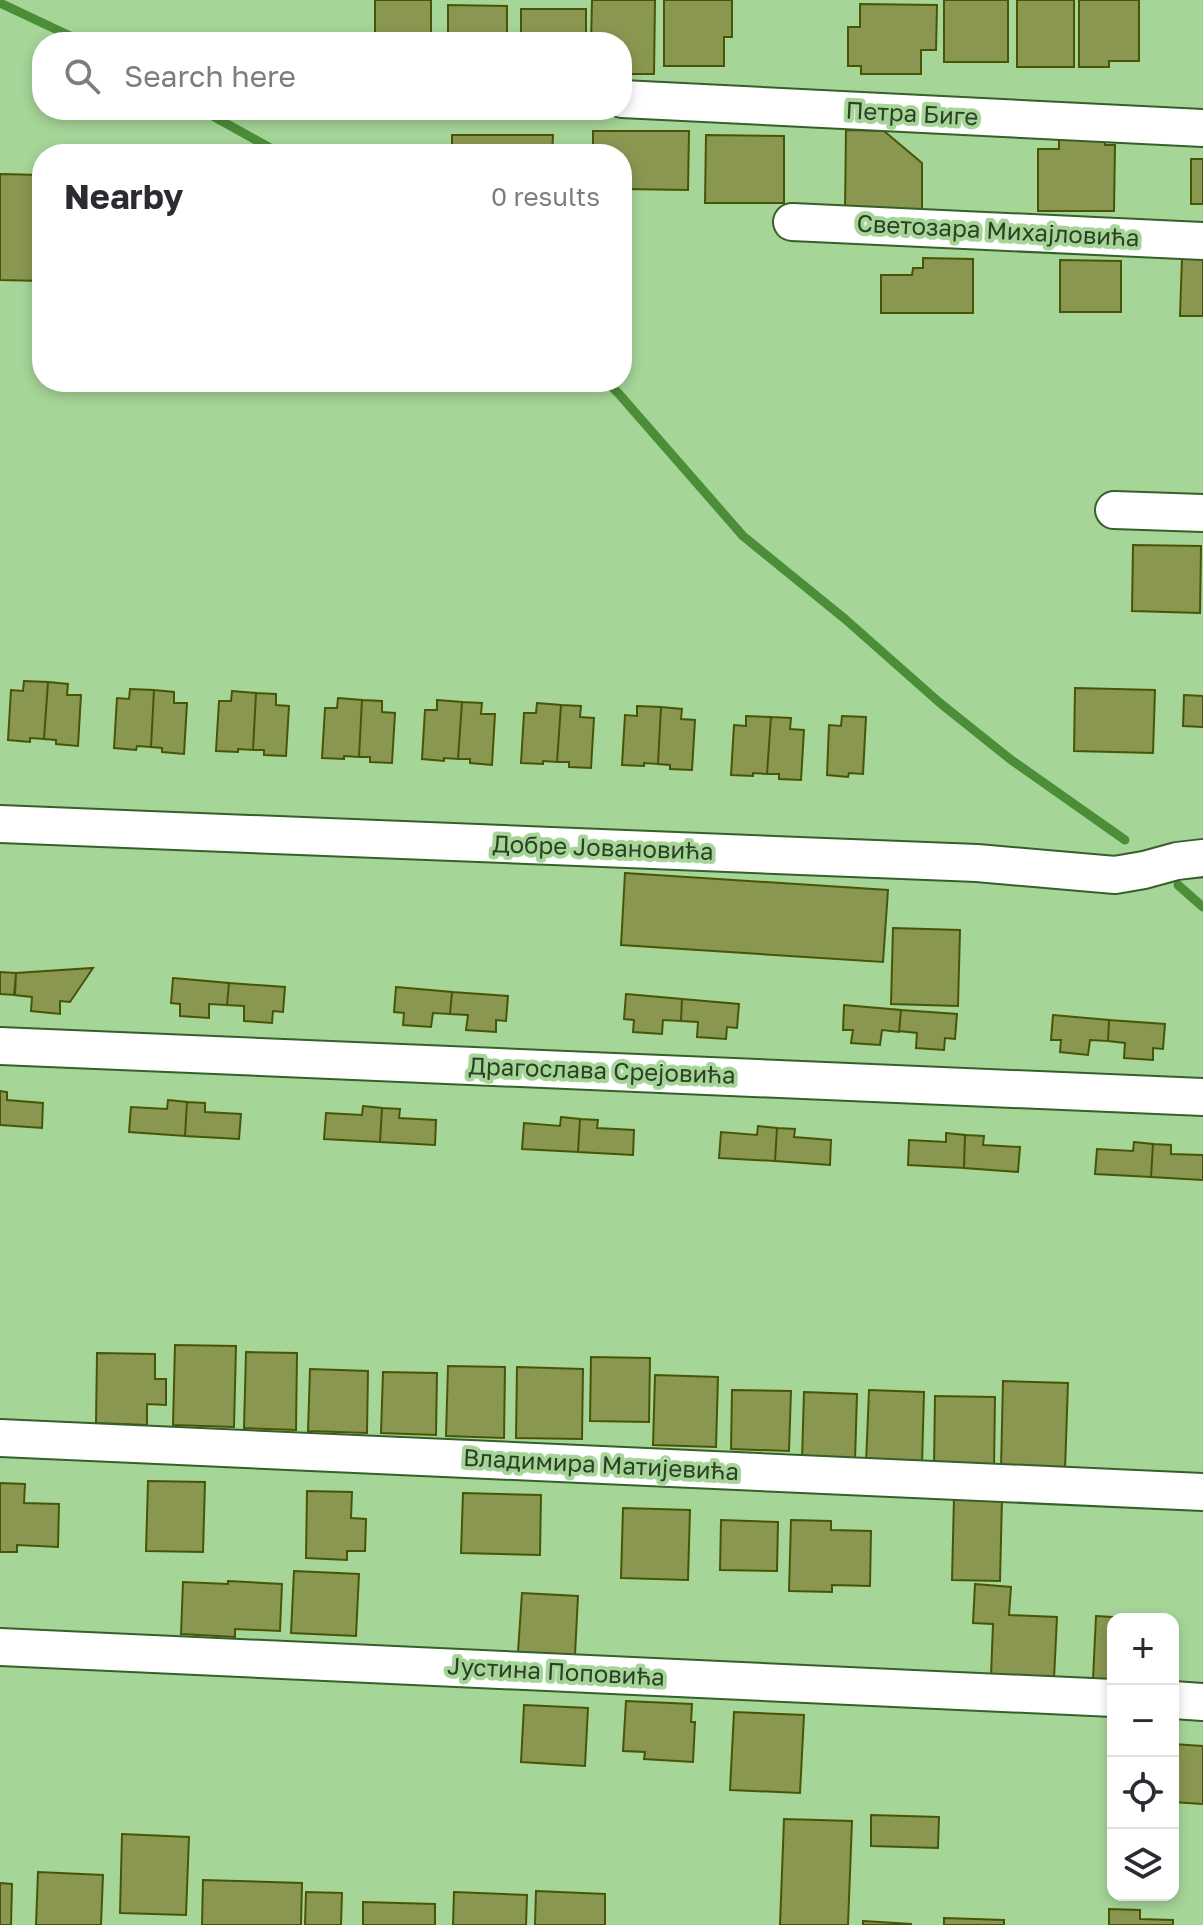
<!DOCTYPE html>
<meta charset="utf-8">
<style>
body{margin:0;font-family:"Golos Text",sans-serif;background:#f2f2f3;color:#2b2b33}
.controls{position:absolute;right:24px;bottom:24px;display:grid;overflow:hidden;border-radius:16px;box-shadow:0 4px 12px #0003}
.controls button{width:72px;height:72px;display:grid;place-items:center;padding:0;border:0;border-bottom:2px solid #e1e1e2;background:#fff;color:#2b2b33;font:40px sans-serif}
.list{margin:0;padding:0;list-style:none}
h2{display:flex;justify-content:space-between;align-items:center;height:104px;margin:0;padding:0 32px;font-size:34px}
h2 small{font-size:26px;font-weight:400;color:#7c7c81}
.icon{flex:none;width:44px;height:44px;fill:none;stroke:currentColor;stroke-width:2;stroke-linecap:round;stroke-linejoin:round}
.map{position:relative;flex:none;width:1203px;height:1925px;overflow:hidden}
.search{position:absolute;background:#fff;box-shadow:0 4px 12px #0003;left:32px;top:32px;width:600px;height:88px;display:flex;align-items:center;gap:20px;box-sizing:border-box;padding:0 28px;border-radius:32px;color:#7c7c81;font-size:30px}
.panel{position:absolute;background:#fff;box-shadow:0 4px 12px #0003;left:32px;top:144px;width:600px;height:248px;border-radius:32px}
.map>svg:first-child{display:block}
</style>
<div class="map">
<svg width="1203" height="1925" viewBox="0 0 1203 1925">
<rect width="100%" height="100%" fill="#a6d598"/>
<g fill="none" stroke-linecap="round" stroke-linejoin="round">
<!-- stream -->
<path stroke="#4c8d38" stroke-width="9" d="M0 3 83 42
M202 110 281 154
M607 382 619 394 743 536 845 619 940 703 1010 759 1125 840
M1178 885 1203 907"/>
</g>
<!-- building -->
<path fill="#899751" stroke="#495506" stroke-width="2" d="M375 0H431V42H375Z
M592 0H655L654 74H622V42H591Z
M664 0H732V37H724V66H664Z
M944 0H1008V62H944Z
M1017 0H1074V67H1017Z
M1079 0H1139V61H1109V67H1079Z
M860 4 937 5 936 50H921V74H861V66H848V27H860Z
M448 5 507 6V42H448Z
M521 9H586V42H521Z
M846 130 884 131 922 163V210H845Z
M593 131H689L688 190 622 189V154H593Z
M1105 132V145H1115L1114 211H1038V149H1059V138Z
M452 135H553L552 154H452Z
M706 135 784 136V203H705Z
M1191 159H1203V204H1191Z
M0 174 42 175V281L0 280Z
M1182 257 1203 258V316H1180Z
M923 258 973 259V313H881V275H912L913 268H923Z
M1060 260 1121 261V312H1060Z
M1133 545 1201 546 1200 613 1132 611Z
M24 681 48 682 44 739 30 738V742L8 740 11 690 23 691Z
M48 682 68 684 67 695H81L78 746 56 744V740L44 739Z
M1075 688 1155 690 1153 753 1074 751Z
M130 689 154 690 151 747 137 746 136 750 114 748 117 698 129 699Z
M154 690 174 692V703H187L184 754 162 752V748L151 747Z
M232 691 256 693 253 750 238 749V752L216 751 219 701H231Z
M256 693 276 694V705L289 706 286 756 264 755V750H253Z
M1184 695 1203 696V727L1183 726Z
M338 698 362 700 359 757 344 756V759L322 758 325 708H337Z
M362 700 382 701V712L395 713 392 763 370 762V757H359Z
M437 700 462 702 458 759 444 758V761L422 759 425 710H437Z
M462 702 482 703 481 714H495L492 765 470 763V759H458Z
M537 703 561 705 557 762 543 761V764L521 763 524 713H536Z
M561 705 581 706 580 717 594 718 591 768 569 767V762H557Z
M637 706 661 707 658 764 644 763V766L622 765 625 715 637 716Z
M661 707 682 709 681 719 695 720 692 770 670 769V765L658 764Z
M746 716 771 717 767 774 753 773V776L731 775 734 725 746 726Z
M842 716 866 717 863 774 849 773 848 777 827 775 829 725 841 726Z
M771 717 791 718 790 729 804 730 801 780 779 779V774H767Z
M625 873 888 890 883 962 621 945Z
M893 928 960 930 958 1006 891 1004Z
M93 968 70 1002 60 1001V1014L31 1011 32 997 14 995 16 973Z
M0 972 16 973 15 995 0 994Z
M173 978 229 983 227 1005 209 1004V1018L180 1016V1004L171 1003Z
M229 983 285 987 283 1012 273 1011 272 1023 244 1021V1006L227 1005Z
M396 987 452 992 450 1014 433 1013 431 1027 403 1025 404 1013 394 1012Z
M452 992 508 996 506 1021 496 1020V1032L466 1030 468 1015 450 1014Z
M626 994 682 999 681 1021 663 1020 662 1034 633 1032 634 1020 624 1019Z
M682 999 739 1004 737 1028 727 1027 726 1039 697 1037 698 1022 681 1021Z
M844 1005 901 1010 899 1032 882 1030 880 1045 851 1043 853 1030H843Z
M901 1010 957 1014 955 1039 945 1038 944 1050 916 1048 917 1033 899 1031Z
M1053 1015 1109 1020 1108 1041 1090 1040 1088 1055 1060 1052 1061 1040H1051Z
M1109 1020 1165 1024 1163 1049 1153 1048V1060L1124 1058 1125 1043 1108 1041Z
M0 1091 7 1092V1100L43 1103 42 1128 0 1125Z
M168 1100 187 1102 185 1136 129 1132 131 1107 167 1109Z
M187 1102 205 1103V1112L241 1114 239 1139 185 1136Z
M363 1106 382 1108 380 1142 324 1139 326 1113 362 1115Z
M382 1108 400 1109 399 1118 436 1120 435 1145 380 1142Z
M561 1117 580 1119 578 1152 522 1149 524 1123 560 1126Z
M580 1119 598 1120 597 1128 634 1130 633 1155 578 1152Z
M758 1126 777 1128 775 1161 719 1158 721 1132 757 1135Z
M777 1128 795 1129 794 1137 831 1140 830 1165 775 1161Z
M946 1133 965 1135 964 1168 908 1165 909 1140 946 1142Z
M965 1135 984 1136 983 1145 1020 1147 1018 1172 964 1168Z
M1134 1142 1153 1144 1151 1177 1095 1174 1097 1149 1133 1151Z
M1153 1144 1171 1145V1154L1203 1155V1180L1151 1177Z
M175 1345 236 1346 234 1427 173 1425Z
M246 1352 297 1353 296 1430 244 1428Z
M97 1353 155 1354V1379H166V1405L147 1404V1425L96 1423Z
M591 1357 650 1358 649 1422 590 1421Z
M448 1366 505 1367 504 1438 446 1436Z
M517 1367 583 1369 582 1439 516 1438Z
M310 1369 368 1371 367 1433 308 1431Z
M383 1372 437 1373 436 1435 381 1433Z
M655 1375 718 1377 716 1447 653 1445Z
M1003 1381 1068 1383 1065 1470 1001 1469Z
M732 1390 791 1391 789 1451 731 1449Z
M869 1390 924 1392 922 1466 866 1464Z
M804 1392 857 1394 855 1461 802 1459Z
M935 1396 995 1397 994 1467 934 1466Z
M148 1481 205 1482 203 1552 146 1551Z
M0 1483 25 1484 24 1503 59 1504 58 1547 17 1545V1552H0Z
M307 1491 352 1492 351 1518 366 1519 365 1551H347V1560L306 1558Z
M463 1493 541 1495 540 1555 461 1553Z
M954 1497 1002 1498 1000 1581 952 1580Z
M623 1508 690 1510 688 1580 621 1578Z
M721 1520 778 1522 777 1571 720 1570Z
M791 1520 831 1521V1530L871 1531 870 1586 832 1585V1592L789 1591Z
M294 1571 359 1574 356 1636 291 1633Z
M228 1581 282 1584 280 1631 235 1629V1637L181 1634 183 1582 228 1584Z
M975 1584 1011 1587 1009 1615 1057 1617 1054 1679 991 1676 993 1624 973 1623Z
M522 1593 578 1596 575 1655 518 1652Z
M1096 1616 1146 1619H1113V1680L1093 1679Z
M626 1701 692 1704 691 1722H695L693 1762 644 1759 645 1752 623 1751Z
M524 1705 588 1708 585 1766 521 1762Z
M734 1712 804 1715 800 1793 730 1790Z
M1173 1744 1203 1746V1804L1173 1802Z
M871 1815 939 1817 938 1848 871 1846Z
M784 1819 852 1821 848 1925H780Z
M122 1834 189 1837 186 1915 120 1913Z
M38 1872 103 1875 101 1925H36Z
M203 1880 302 1883 301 1925H202Z
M0 1883 12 1884 11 1925H0Z
M536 1891 605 1894V1925H535Z
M306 1892 342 1893 341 1925H305Z
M454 1892 527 1895 526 1925H453Z
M363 1902 435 1904V1925H363Z
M1109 1909 1140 1910V1919L1173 1920V1925H1109Z
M944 1918 1004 1920V1925H944Z
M863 1921 911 1924V1925H863Z"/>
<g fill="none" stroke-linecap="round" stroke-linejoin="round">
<defs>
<path id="minor" d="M622 99 1203 128
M792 222 1203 241
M1114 510 1203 513
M0 824 977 863 1115 875 1144 870 1177 861 1203 858
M0 1046 1203 1097
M0 1438 1203 1492
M0 1647 1113 1698
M1173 1700 1203 1702"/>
</defs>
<!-- minor casing -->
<use href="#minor" stroke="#366029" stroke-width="40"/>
<!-- minor -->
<use href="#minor" stroke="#fff" stroke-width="36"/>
</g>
<g text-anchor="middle" stroke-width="8" stroke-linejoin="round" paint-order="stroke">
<!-- street labels -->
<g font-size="24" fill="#2d4027" stroke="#a6d598">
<text transform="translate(912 114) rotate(3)" y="8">Петра Биге</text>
<text transform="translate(998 231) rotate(3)" y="8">Светозара Михајловића</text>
<text transform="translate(603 848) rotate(2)" y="8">Добре Јовановића</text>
<text transform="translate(602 1071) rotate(2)" y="8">Драгослава Срејовића</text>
<text transform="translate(601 1465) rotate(3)" y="8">Владимира Матијевића</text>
<text transform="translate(556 1672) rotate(3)" y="8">Јустина Поповића</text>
</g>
</g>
</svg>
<div class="controls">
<button>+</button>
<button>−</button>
<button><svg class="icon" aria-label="locate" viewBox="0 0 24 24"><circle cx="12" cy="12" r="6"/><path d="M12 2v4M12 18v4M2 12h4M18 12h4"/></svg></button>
<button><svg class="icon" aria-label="layers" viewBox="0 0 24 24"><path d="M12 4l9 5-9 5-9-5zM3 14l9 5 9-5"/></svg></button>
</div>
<div class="search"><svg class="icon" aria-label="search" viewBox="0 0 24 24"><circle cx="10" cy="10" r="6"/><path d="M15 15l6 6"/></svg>Search here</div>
<section class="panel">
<h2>Nearby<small>0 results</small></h2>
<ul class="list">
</ul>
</section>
</div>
